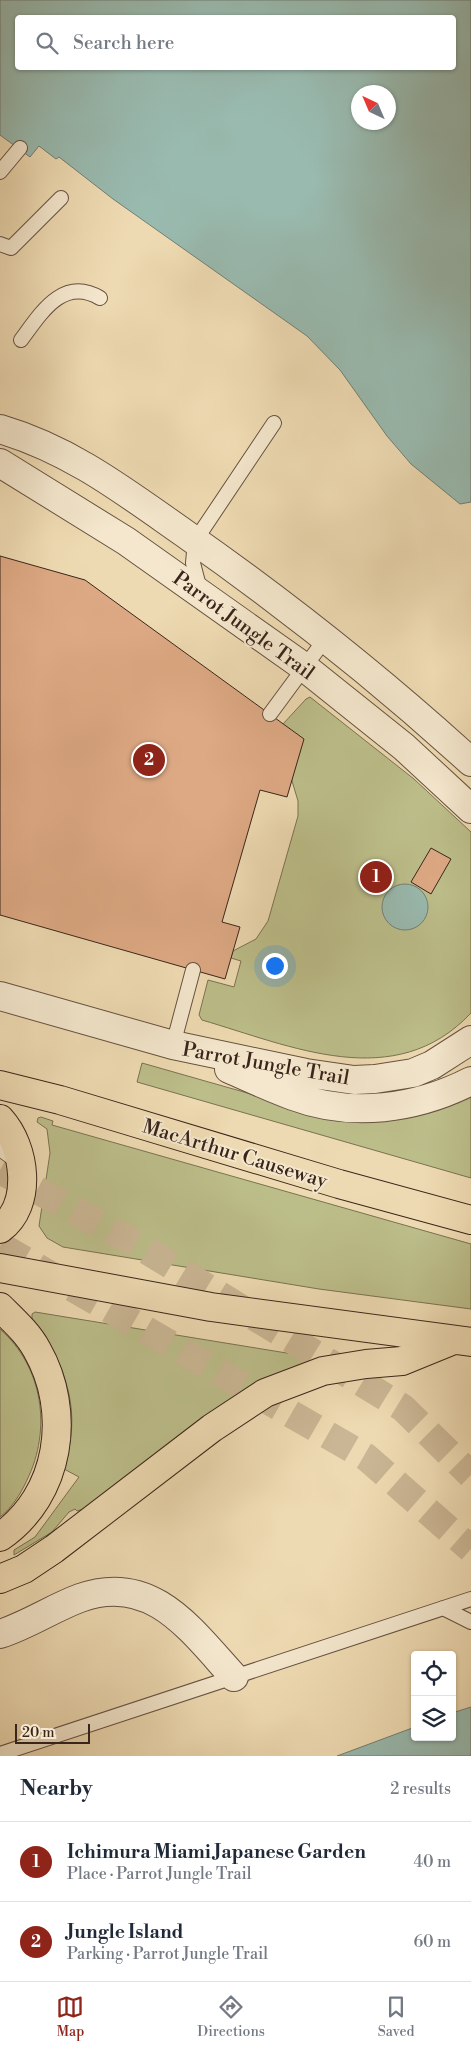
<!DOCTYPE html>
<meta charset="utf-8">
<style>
body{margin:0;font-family:"Libre Bodoni",serif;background:#f2f2f3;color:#1f2937}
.controls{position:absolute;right:15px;bottom:15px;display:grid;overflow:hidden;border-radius:5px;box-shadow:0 1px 4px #0004}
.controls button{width:45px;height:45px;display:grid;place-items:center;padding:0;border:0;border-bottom:1px solid #e0e1e3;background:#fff;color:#1f2937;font:25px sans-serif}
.compass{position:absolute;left:351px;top:85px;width:45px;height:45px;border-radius:50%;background:#fff;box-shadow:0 1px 4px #0004;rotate:316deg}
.scale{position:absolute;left:15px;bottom:12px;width:75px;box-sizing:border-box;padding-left:5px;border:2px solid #3a251b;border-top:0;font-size:14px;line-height:18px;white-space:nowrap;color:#3a251b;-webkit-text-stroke:4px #f4e7cd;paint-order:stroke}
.you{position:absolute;left:274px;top:965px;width:18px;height:18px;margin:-12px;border:4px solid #fff;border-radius:50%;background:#1a73e8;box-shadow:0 0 0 8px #1a73e833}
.badge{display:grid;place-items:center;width:32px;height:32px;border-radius:50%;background:#8f2418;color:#fff;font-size:16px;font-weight:700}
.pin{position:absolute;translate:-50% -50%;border:2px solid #fff;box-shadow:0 1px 5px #0006}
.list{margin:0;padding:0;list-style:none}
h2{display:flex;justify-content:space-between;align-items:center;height:65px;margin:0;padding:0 20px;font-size:21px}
h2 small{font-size:16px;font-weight:400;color:#747a83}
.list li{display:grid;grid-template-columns:32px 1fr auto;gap:15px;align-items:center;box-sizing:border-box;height:80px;padding:0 20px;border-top:1px solid #e0e1e3}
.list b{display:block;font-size:19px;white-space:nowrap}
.list p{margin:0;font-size:16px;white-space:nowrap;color:#747a83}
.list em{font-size:16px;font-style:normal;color:#747a83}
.icon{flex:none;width:28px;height:28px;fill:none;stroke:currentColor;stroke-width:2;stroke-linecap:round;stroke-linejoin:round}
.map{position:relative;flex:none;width:471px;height:1756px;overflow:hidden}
.search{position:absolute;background:#fff;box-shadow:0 1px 4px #0004;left:15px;right:15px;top:15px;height:55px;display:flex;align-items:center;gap:12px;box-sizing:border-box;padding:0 18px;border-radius:5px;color:#747a83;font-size:19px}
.sheet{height:225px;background:#fff}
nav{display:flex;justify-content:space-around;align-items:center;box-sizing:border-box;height:70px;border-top:1px solid #e0e1e3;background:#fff;font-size:14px;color:#747a83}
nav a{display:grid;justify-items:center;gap:2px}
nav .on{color:#8f2418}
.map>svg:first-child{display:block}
</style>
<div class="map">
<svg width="471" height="1756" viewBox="0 0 471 1756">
<rect width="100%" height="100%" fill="#eedab2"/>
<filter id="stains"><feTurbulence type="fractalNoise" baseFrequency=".004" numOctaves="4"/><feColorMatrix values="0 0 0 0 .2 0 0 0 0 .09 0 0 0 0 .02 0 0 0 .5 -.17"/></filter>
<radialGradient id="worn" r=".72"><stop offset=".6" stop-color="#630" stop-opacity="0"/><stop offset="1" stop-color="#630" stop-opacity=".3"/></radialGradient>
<!-- green -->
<path fill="#bcbe8a" stroke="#7b7252" d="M310 697 414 779 471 832V1013C395 1094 291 1046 202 1020L199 1015 208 980 234 987 241 961 231 958 233 951 256 939 268 921 298 816V801L292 781 283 724 306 699Z
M142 1063 335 1118 375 1121 404 1118 431 1112 471 1094V1178L137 1082Z
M41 1117 53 1121 52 1125 471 1244V1309L319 1289 63 1247 47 1238 39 1226 50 1153 47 1129 37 1122 38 1118Z
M35 1312 305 1356V1362L90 1507 77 1511 75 1509 69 1512 52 1532 14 1555V1550L35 1537 79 1477 64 1469C66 1458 70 1446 71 1435 76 1394 58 1351 32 1320V1314Z
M0 1329C43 1367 52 1429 27 1480 21 1493 12 1508 0 1517Z"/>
<!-- water -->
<path fill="#99baaf" stroke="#737e74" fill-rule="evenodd" d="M0 0H471V502L460 504 411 464 387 436 340 370 307 336 113 199 59 157 56 159 39 146 30 157 0 135ZM18 18H454V68H18ZM358 92H388V122H358Z
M382 907a23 23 0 1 1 46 0a23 23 0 1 1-46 0Z
M471 1707V1756H337L415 1727V1737H452V1713Z"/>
<!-- building -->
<path fill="#dda984" stroke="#3a251b" d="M0 556 85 580 304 739 287 797 260 790 222 922 240 927 225 979 0 915Z
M431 848 451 859 431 894 411 882Z"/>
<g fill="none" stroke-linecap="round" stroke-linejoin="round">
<!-- motorway-tunnel -->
<path stroke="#cab694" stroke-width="28" stroke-dasharray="28 14" stroke-linecap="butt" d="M0 1170 138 1245 403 1408 471 1475
M0 1246 366 1457 471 1549"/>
<defs>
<path id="service" d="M0 172 20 148
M0 244 11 248 61 198
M21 340C41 313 63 276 100 298
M200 590 193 563 195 541 274 423
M270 714 326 638
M173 1045 193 970
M0 1149 18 1162
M443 1608 471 1622
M0 1754 471 1599"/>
<path id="minor" d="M0 429C71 450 124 491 184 533 284 603 380 679 471 762
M0 463 126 541 304 667 404 747 471 809
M0 996 173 1045 306 1073 354 1080 375 1079 413 1073 432 1065 471 1040
M229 1069C250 1078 271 1088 293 1096 352 1118 416 1109 471 1081
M0 1634C28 1625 53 1608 80 1598 152 1572 191 1630 234 1677"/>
<path id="trunk" d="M0 1085 60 1100 339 1184 471 1220
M0 1119C26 1147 33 1205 0 1229
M0 1268 211 1307 471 1342
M0 1307C13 1320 28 1333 37 1350 72 1411 61 1495 0 1537
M0 1579 24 1569 54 1549 212 1428 265 1393 323 1371 366 1364 402 1361 451 1341"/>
</defs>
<!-- service casing -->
<use href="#service" stroke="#675241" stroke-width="16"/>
<!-- minor casing -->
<use href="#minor" stroke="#675241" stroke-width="30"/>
<!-- trunk casing -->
<use href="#trunk" stroke="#3a251b" stroke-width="30"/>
<!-- service -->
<use href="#service" stroke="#f4e7cd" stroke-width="14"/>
<!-- minor -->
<use href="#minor" stroke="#f4e7cd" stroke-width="28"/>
<!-- trunk -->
<use href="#trunk" stroke="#eedab2" stroke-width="28"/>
</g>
<g text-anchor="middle" stroke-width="4" stroke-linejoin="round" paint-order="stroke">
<!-- street labels -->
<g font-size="20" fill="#3a251b" stroke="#f4e7cd">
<text transform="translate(244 625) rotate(36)" y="7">Parrot Jungle Trail</text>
<text transform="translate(266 1063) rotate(10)" y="7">Parrot Jungle Trail</text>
<text transform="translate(235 1153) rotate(17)" y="7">MacArthur Causeway</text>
</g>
</g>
<rect width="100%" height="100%" filter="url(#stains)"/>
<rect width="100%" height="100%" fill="url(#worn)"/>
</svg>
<div class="controls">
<button><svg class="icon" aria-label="locate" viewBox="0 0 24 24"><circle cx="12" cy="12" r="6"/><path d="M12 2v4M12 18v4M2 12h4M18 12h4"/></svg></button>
<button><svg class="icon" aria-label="layers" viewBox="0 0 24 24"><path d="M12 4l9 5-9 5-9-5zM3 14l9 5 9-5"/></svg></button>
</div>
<svg class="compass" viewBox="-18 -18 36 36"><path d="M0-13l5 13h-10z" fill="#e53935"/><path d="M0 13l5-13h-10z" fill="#747a83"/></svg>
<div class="scale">20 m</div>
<div class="you"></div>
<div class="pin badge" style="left:376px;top:877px">1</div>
<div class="pin badge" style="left:149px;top:760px">2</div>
<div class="search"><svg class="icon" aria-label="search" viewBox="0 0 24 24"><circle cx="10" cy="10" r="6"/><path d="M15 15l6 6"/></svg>Search here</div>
</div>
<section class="sheet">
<h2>Nearby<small>2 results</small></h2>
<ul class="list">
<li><span class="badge">1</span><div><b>Ichimura Miami Japanese Garden</b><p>Place · Parrot Jungle Trail</p></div><em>40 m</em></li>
<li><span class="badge">2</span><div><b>Jungle Island</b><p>Parking · Parrot Jungle Trail</p></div><em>60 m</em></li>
</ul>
</section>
<nav>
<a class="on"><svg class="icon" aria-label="map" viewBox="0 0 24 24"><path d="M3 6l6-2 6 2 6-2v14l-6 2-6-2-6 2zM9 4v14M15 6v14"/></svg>Map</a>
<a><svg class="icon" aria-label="directions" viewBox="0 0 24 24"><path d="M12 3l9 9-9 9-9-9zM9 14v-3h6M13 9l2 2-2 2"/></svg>Directions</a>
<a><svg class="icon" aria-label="saved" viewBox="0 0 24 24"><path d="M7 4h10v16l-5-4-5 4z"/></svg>Saved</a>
</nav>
